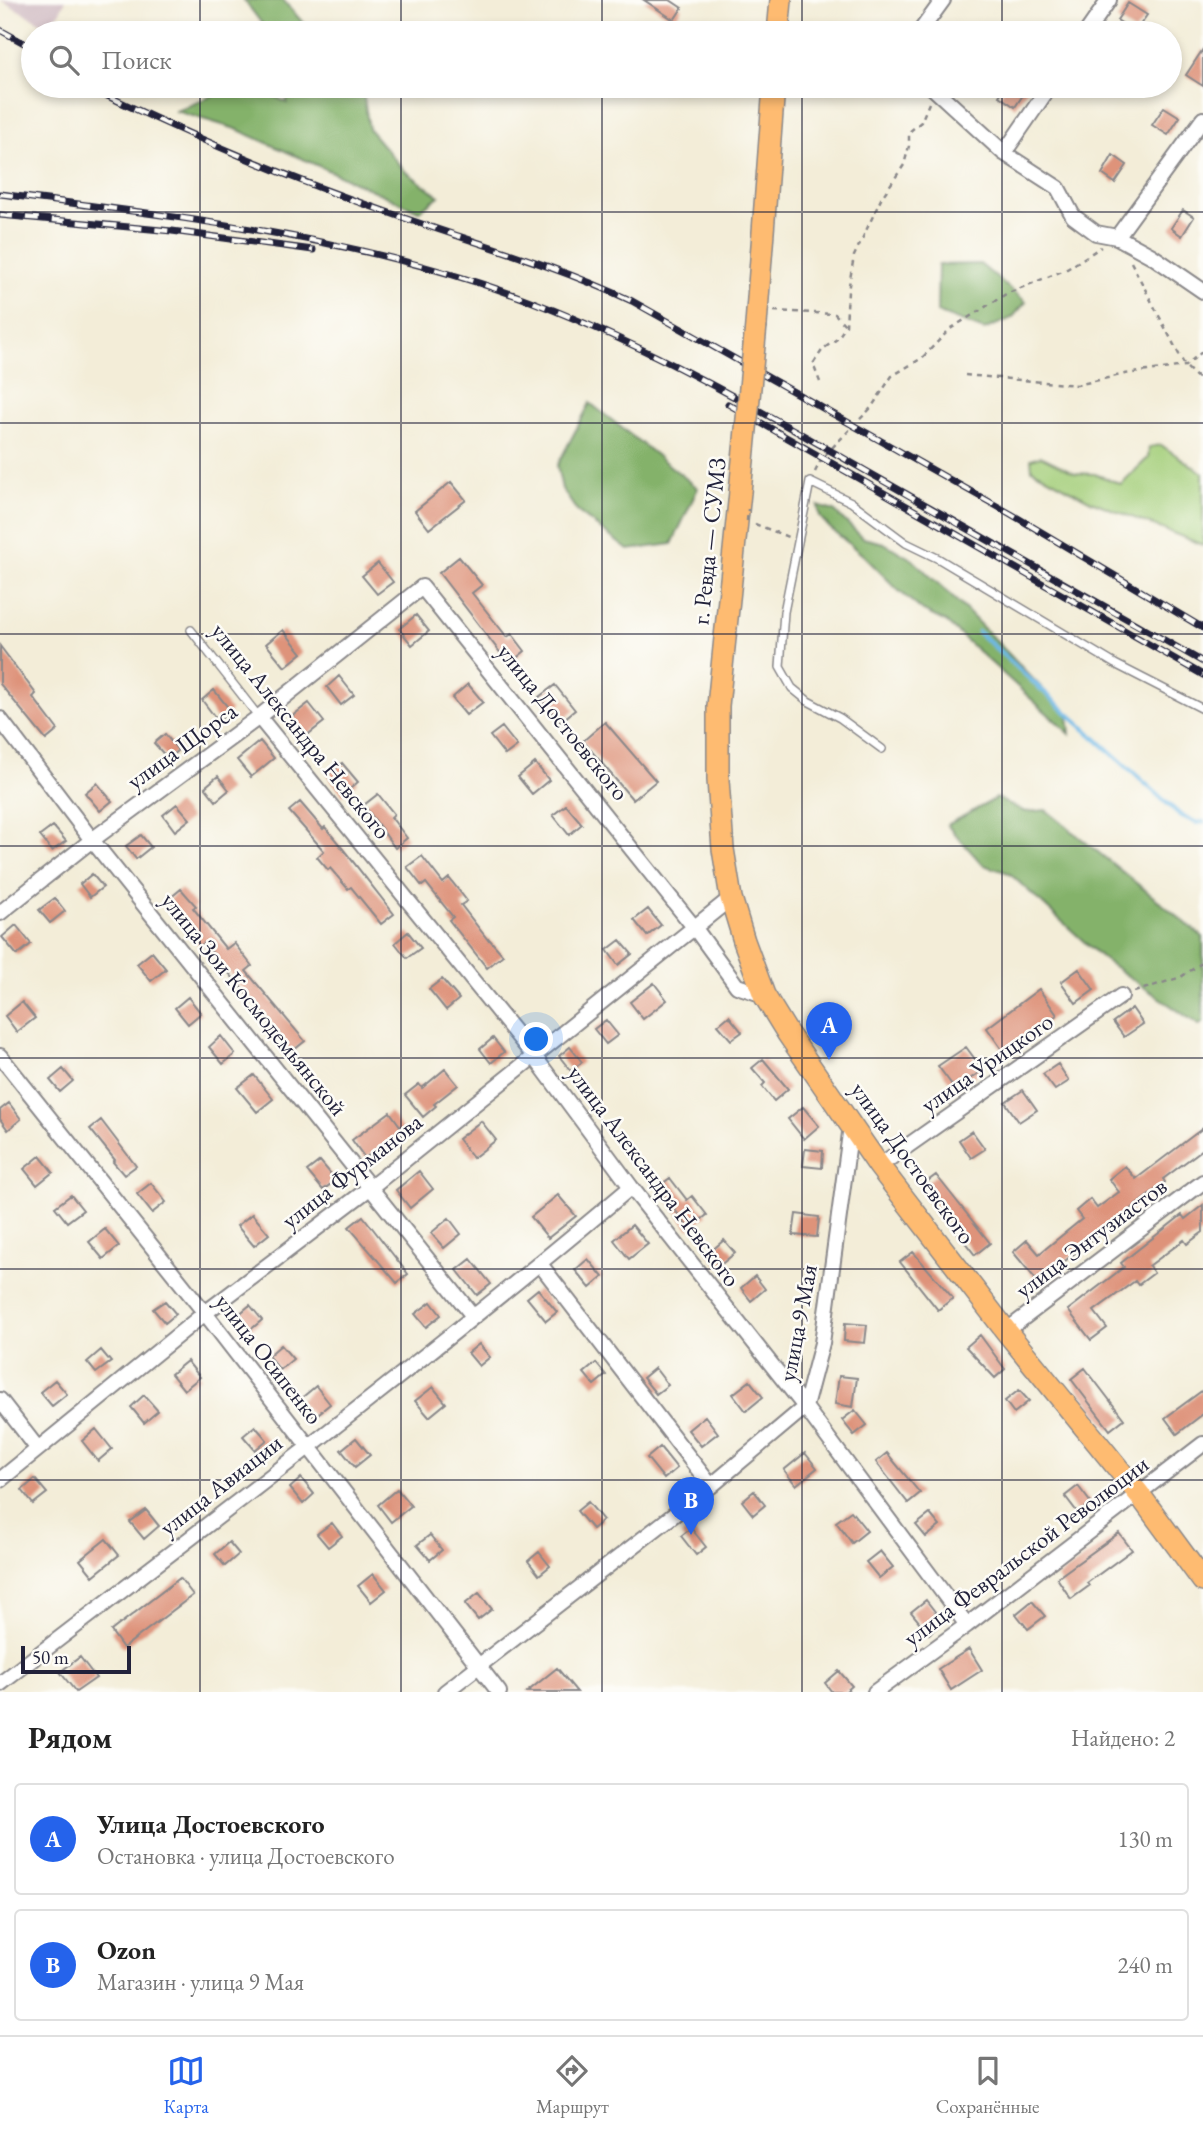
<!DOCTYPE html>
<html lang="ru">
<meta charset="utf-8">
<style>
body{margin:0;font-family:"EB Garamond",serif;background:#f2f2f2;color:#222}
.scale{position:absolute;left:21px;bottom:18px;width:110px;box-sizing:border-box;padding-left:7px;border:4px solid #22223b;border-top:0;font-size:19px;line-height:24px;white-space:nowrap;color:#22223b;-webkit-text-stroke:5px #fdfcf7;paint-order:stroke}
.you{position:absolute;left:537px;top:1040px;width:24px;height:24px;margin:-18px;border:5px solid #fff;border-radius:50%;background:#1a73e8;box-shadow:0 0 0 10px #1a73e833}
.badge{display:grid;place-items:center;width:46px;height:46px;border-radius:50%;background:#2563eb;color:#fff;font-size:23px;font-weight:700}
.pin{position:absolute;translate:-50% -58px;filter:drop-shadow(0 2px 4px #0008)}
.pin::after{content:'';position:absolute;top:37px;width:24px;height:21px;background:inherit;clip-path:polygon(0 0,100% 0,50% 100%)}
.list{margin:0;padding:0;list-style:none}
h2{display:flex;justify-content:space-between;align-items:center;height:91px;margin:0;padding:0 28px;font-size:30px}
h2 small{font-size:23px;font-weight:400;color:#767676}
.list li{display:grid;grid-template-columns:46px 1fr auto;gap:21px;align-items:center;box-sizing:border-box;height:112px;margin:0 14px 14px;padding:0 14px;border:2px solid #e0e0e0;border-radius:7px}
.list b{display:block;font-size:26px;white-space:nowrap}
.list p{margin:0;font-size:23px;white-space:nowrap;color:#767676}
.list em{font-size:23px;font-style:normal;color:#767676}
.icon{flex:none;width:38px;height:38px;fill:none;stroke:currentColor;stroke-width:2;stroke-linecap:round;stroke-linejoin:round}
.map{position:relative;flex:none;width:1203px;height:1692px;overflow:hidden}
.search{position:absolute;background:#fff;box-shadow:0 4px 10px #0003;left:21px;right:21px;top:21px;height:77px;display:flex;align-items:center;gap:18px;box-sizing:border-box;padding:0 24px;border-radius:38px;color:#767676;font-size:26px}
.sheet{height:343px;background:#fff}
nav{display:flex;justify-content:space-around;align-items:center;box-sizing:border-box;height:98px;border-top:2px solid #e0e0e0;background:#fff;font-size:19px;color:#767676}
nav a{display:grid;justify-items:center;gap:4px}
nav .on{color:#2563eb}
.map>svg:first-child{display:block}
</style>
<div class="map">
<svg width="1203" height="1692" viewBox="0 0 1203 1692">
<rect width="100%" height="100%" fill="#fdfcf7"/>
<filter id="ink" filterUnits="userSpaceOnUse"><feTurbulence type="fractalNoise" baseFrequency=".0143" numOctaves="2"/><feDisplacementMap in="SourceGraphic" scale="14" xChannelSelector="R" yChannelSelector="G"/><feConvolveMatrix kernelMatrix="1 2 1 2 8 2 1 2 1" color-interpolation-filters="sRGB"/></filter>
<filter id="wash" filterUnits="userSpaceOnUse"><feTurbulence type="fractalNoise" baseFrequency=".00686" numOctaves="4" result="noise"/><feDisplacementMap in="SourceGraphic" scale="28" xChannelSelector="R" yChannelSelector="G"/><feGaussianBlur stdDeviation="1.57" result="paint"/><feColorMatrix in="noise" values="0 0 0 0 0 0 0 0 0 0 0 0 0 0 0 0 0 1.4 0 .05"/><feComposite in="paint" operator="in"/></filter>
<g filter="url(#wash)">
<rect width="100%" height="100%" fill="#f3edd8"/>
<!-- industrial -->
<path fill="#d2bec5" d="M0 0H66L51 28Z"/>
<!-- green -->
<path fill="#a5cf7b" stroke="#64785b" stroke-width="2" d="M1161 445 1203 473V545L1091 501 1032 469 1031 459 1041 456 1075 473 1095 474 1121 484 1148 458 1149 447Z"/>
<!-- forest -->
<path fill="#84b26b" stroke="#536a53" stroke-width="2" d="M244 0H283L312 33H269Z
M236 86H256L287 103V86H362L369 129 404 170 439 196 419 211 236 129 176 111Z
M980 264 1026 302 1012 318 984 330 937 312 938 265Z
M590 403 698 488 672 544 628 550 577 511 562 489 557 466Z
M818 506 834 511 863 538 884 543 913 560 965 609 1068 715 1070 734 946 622 923 611 898 590 864 556 830 528 820 517Z
M997 798 1025 812 1046 810 1203 937V1023L1199 1025 1103 959 1009 873 983 865 947 825Z"/>
<g fill="none" stroke-linecap="round" stroke-linejoin="round">
<!-- stream -->
<path stroke="#6db8e6" stroke-width="4.5" d="M978 632 1180 815 1197 823 1203 822"/>
</g>
<g id="blocks">
<!-- building -->
<path fill="#de937a" d="M644 0H670L682 8 674 20Z
M1128 3 1147 15 1135 32 1117 20Z
M1203 49V86L1186 75Z
M1006 86H1029L1015 107 999 96Z
M1164 107 1180 117 1168 135 1152 125Z
M1113 155 1127 165 1115 183 1102 174Z
M1183 210 1194 217 1182 236 1171 228Z
M451 482 466 500 429 529 415 511Z
M459 557 482 585 472 593 507 637 512 634 525 651 509 664 439 573Z
M378 563 393 582 377 594 362 576Z
M416 615 429 631 412 645 399 629Z
M283 630 302 653 285 667 266 644Z
M0 646 36 694 33 697 58 730 46 740 0 684Z
M339 676 354 695 341 705 327 687Z
M468 684 483 702 466 715 452 698Z
M555 685 575 710 560 722 539 697Z
M214 690 231 711 218 721 202 700Z
M309 703 324 722 306 736 291 717Z
M605 722 656 781 633 800 583 741Z
M502 727 517 746 505 755 490 736Z
M165 734 178 750 168 759 154 743Z
M260 741 274 758 251 777 237 760Z
M342 763 358 782 343 795 327 775Z
M535 763 549 780 532 794 518 777Z
M218 776 229 790 216 801 205 787Z
M97 783 112 801 100 811 85 793Z
M378 794 394 814 391 817 407 838 395 848 364 805Z
M300 802 323 829 325 827 347 854 394 914 381 924 351 887 348 889 330 868 328 870 317 857 324 851 289 811Z
M177 804 190 819 175 831 163 815Z
M566 805 582 824 569 835 553 815Z
M53 826 66 841 52 851 40 836Z
M141 835 151 847 136 859 126 846Z
M422 856 443 883 449 878 467 901 461 905 488 940 489 939 503 955 487 968 449 920 453 917 426 883 422 886 407 867Z
M92 874 103 887 90 897 80 884Z
M181 889 196 906 193 908 226 949 234 943 252 966 246 971 305 1041 289 1054 275 1037 279 1033 204 943 200 946 188 931 193 928 169 899Z
M55 898 65 911 50 923 39 910Z
M648 909 661 925 647 936 634 920Z
M16 925 31 944 17 955 2 937Z
M408 932 421 948 407 958 395 943Z
M620 940 632 954 618 965 607 950Z
M152 952 166 969 151 981 137 964Z
M1079 969 1094 990 1076 1003 1061 982Z
M442 979 459 999 446 1010 429 989Z
M654 983 667 1000 643 1019 630 1002Z
M1039 989 1057 1015 1003 1051 987 1028Z
M188 997 201 1013 188 1024 175 1008Z
M22 1002 35 1018 17 1032 5 1016Z
M1132 1008 1143 1024 1124 1037 1113 1022Z
M729 1016 742 1032 731 1040 718 1025Z
M606 1020 618 1035 606 1044 594 1029Z
M221 1036 235 1054 223 1064 209 1047Z
M493 1038 504 1052 491 1063 480 1049Z
M570 1047 582 1062 571 1071 559 1056Z
M966 1047 983 1070 955 1089 938 1066Z
M763 1059 788 1089 774 1101 762 1086 765 1083 752 1068Z
M1058 1064 1069 1081 1055 1090 1043 1074Z
M63 1069 73 1081 60 1092 50 1080Z
M445 1069 458 1085 434 1104 436 1106 423 1117 405 1095 419 1084 422 1088Z
M254 1075 273 1099 257 1112 237 1088Z
M1023 1090 1037 1110 1019 1122 1005 1102Z
M9 1103 21 1119 8 1130 0 1119V1110Z
M803 1107 819 1126 804 1139 788 1119Z
M390 1112 403 1130 365 1158 352 1140Z
M101 1120 136 1166 124 1175 113 1162 115 1160 90 1129Z
M481 1121 496 1140 473 1158 458 1139Z
M1203 1128V1149L1163 1179 1165 1182 1148 1196 1038 1282 1013 1252 1027 1240 1039 1254 1082 1219 1076 1211 1090 1199 1097 1208 1119 1192 1109 1179 1125 1166 1136 1179Z
M972 1131 985 1149 971 1158 959 1140Z
M805 1149 823 1151 822 1168 803 1166Z
M40 1156 53 1172 37 1185 24 1169Z
M320 1161 336 1180 323 1190 307 1171Z
M419 1171 433 1189 410 1208 396 1190Z
M936 1175 990 1243 975 1255 921 1186Z
M670 1178 687 1200 692 1196 707 1215 689 1229 658 1187Z
M151 1183 166 1202 152 1213 137 1194Z
M71 1195 83 1210 67 1222 55 1207Z
M558 1195 576 1216 548 1238 531 1217Z
M1203 1205V1232L1187 1244 1184 1240 1149 1266 1154 1273 1138 1285 1135 1281 1094 1311 1107 1328 1091 1340 1068 1310 1124 1267 1121 1263 1182 1215 1185 1219Z
M252 1214 269 1234 254 1246 237 1226Z
M796 1214 819 1217 817 1237 793 1235Z
M363 1216 408 1274 397 1283 349 1227Z
M449 1218 461 1234 444 1248 431 1233Z
M632 1225 648 1244 629 1259 614 1240Z
M105 1229 119 1246 103 1259 89 1242Z
M724 1240 735 1253 719 1266 709 1253Z
M913 1252 953 1298 938 1310 900 1262Z
M471 1259 491 1284 477 1295 457 1270Z
M588 1259 603 1277 590 1288 575 1270Z
M755 1276 765 1289 751 1301 741 1288Z
M538 1289 557 1312 546 1321 527 1298Z
M165 1301 176 1314 165 1323 153 1309Z
M431 1302 441 1315 426 1327 415 1314Z
M250 1305 262 1320 249 1331 237 1316Z
M845 1323 867 1325 865 1343 844 1341Z
M980 1335 1005 1369 995 1378 966 1347Z
M479 1344 490 1357 479 1366 468 1353Z
M281 1345 293 1359 280 1370 268 1356Z
M101 1350 111 1362 96 1373 87 1362Z
M187 1361 200 1377 184 1390 171 1374Z
M596 1363 606 1375 594 1385 584 1373Z
M655 1368 668 1385 656 1394 643 1378Z
M1085 1368 1124 1419 1110 1430 1071 1379Z
M839 1376 857 1378 853 1407 835 1404Z
M55 1380 67 1394 52 1406 40 1392Z
M750 1381 763 1397 746 1411 733 1394Z
M316 1386 330 1404 314 1417 299 1400Z
M433 1387 446 1403 429 1417 415 1401Z
M1019 1390 1029 1401 1014 1413 1005 1401Z
M1203 1390V1414L1177 1434 1165 1418Z
M144 1395 158 1411 144 1423 131 1407Z
M855 1410 867 1425 854 1435 842 1420Z
M705 1416 718 1433 701 1446 688 1430Z
M255 1426 267 1440 255 1450 243 1436Z
M96 1429 112 1449 98 1461 82 1441Z
M356 1438 370 1455 355 1467 341 1450Z
M660 1447 677 1468 664 1479 647 1458Z
M805 1453 817 1468 796 1485 784 1470Z
M887 1453 920 1493 908 1503 876 1462Z
M301 1478 314 1494 303 1504 290 1488Z
M35 1479 47 1493 33 1504 22 1490Z
M1078 1486 1091 1503 1078 1513 1065 1496Z
M397 1489 411 1506 391 1522 378 1505Z
M754 1491 765 1505 753 1515 742 1501Z
M588 1502 603 1520 592 1529 577 1511Z
M146 1510 159 1526 144 1539 130 1522Z
M851 1511 867 1531 852 1543 836 1522Z
M930 1514 940 1526 926 1537 916 1525Z
M332 1523 342 1536 328 1547 317 1534Z
M691 1528 706 1547 696 1555 681 1536Z
M1119 1533 1132 1550 1087 1583 1089 1586 1071 1599 1057 1578Z
M430 1535 442 1550 430 1560 417 1545Z
M106 1539 119 1555 93 1576 80 1560Z
M229 1542 239 1554 225 1566 215 1554Z
M880 1551 893 1567 879 1578 866 1562Z
M539 1552 550 1566 539 1575 528 1561Z
M373 1574 386 1590 371 1602 358 1586Z
M180 1578 193 1595 123 1648 111 1631Z
M479 1593 492 1609 478 1620 465 1604Z
M926 1600 943 1622 929 1634 911 1612Z
M1032 1601 1045 1616 1028 1629 1016 1614Z
M969 1649 982 1670 951 1690 938 1669Z
M80 1657 96 1678 76 1692 60 1672Z
M557 1668 577 1692H527Z
M839 1671 852 1686 845 1692H832L825 1683Z"/>
</g>
</g>
<g filter="url(#ink)">
<use href="#blocks" fill-opacity="0" stroke="#8a888a" stroke-width="2"/>
<g fill="none" stroke-linecap="round" stroke-linejoin="round">
<defs>
<path id="service" d="M191 630 259 717
M882 749 840 718 808 701 792 688 780 667 784 612 810 482 851 502 906 543 939 559 1115 664 1203 709"/>
<path id="minor" d="M919 33 943 0
M1086 33 1109 0
M931 86 1004 153 1058 188 1073 216 1096 233 1117 237 1152 256 1203 291
M1004 153 1050 86
M1117 237 1203 119
M259 717 534 1056 631 1187 805 1407 967 1625
M0 719 92 840 473 1316
M0 913 92 840 259 717 422 587 694 927 737 986 764 995
M0 1056 205 1313 499 1692
M879 1166 1121 996
M540 1264 711 1486
M1006 1331 1203 1182
M0 1400 38 1449
M0 1480 205 1313 371 1187 731 898
M0 1684C212 1521 427 1360 631 1187
M445 1692 711 1486 805 1407 822 1343 851 1126
M875 1692 967 1625 1203 1444"/>
<path id="primary" d="M778 33 781 0
M756 325 774 86
M740 492 718 706V780L723 849 731 898 744 941 764 995 788 1034 879 1166 1006 1331 1139 1494 1203 1581"/>
</defs>
<!-- service casing -->
<use href="#service" stroke="#8a888a" stroke-width="10"/>
<!-- minor casing -->
<use href="#minor" stroke="#8a888a" stroke-width="18"/>
<!-- primary casing -->
<use href="#primary" stroke="#8a888a" stroke-width="24"/>
<!-- path -->
<path stroke="#8a888a" stroke-width="2.5" stroke-dasharray="5 5" stroke-linecap="butt" d="M1131 262 1185 366 1203 383
M774 311 835 314 846 326
M965 375 1077 385 1125 374 1185 366 1203 351
M820 382 813 364 823 349 837 339 846 326 848 291 854 256 882 197 904 165 909 146V132L921 122 929 103
M815 472 822 458 871 408 892 376 922 358 950 329 1006 294 1067 269 1101 247
M755 524 788 537
M1134 992 1181 977 1203 962"/>
<!-- service -->
<use href="#service" stroke="#fff" stroke-width="7"/>
<!-- minor -->
<use href="#minor" stroke="#fff" stroke-width="14"/>
<!-- primary -->
<use href="#primary" stroke="#febb71" stroke-width="21"/>
<defs>
<path id="rail" d="M0 30 33 48
M87 86C184 133 284 177 387 212 469 241 553 264 632 301L1011 514 1203 628
M0 194C180 217 362 237 533 302 650 347 758 409 866 471 978 535 1090 599 1203 662
M0 215 172 231 313 250
M728 404 1203 675"/>
</defs>
<!-- rail casing -->
<use href="#rail" stroke="#22223b" stroke-width="7"/>
<!-- rail -->
<use href="#rail" stroke="#fdfcf7" stroke-width="4.5" stroke-dasharray="13" stroke-linecap="butt"/>
<defs>
<path id="primary-bridge" d="M740 492 756 325"/>
</defs>
<!-- primary-bridge casing -->
<use href="#primary-bridge" stroke="#8a888a" stroke-width="24" stroke-linecap="butt"/>
<!-- path-bridge -->
<path stroke="#8a888a" stroke-width="2.5" stroke-dasharray="5 5" stroke-linecap="butt" d="M747 521 748 509"/>
<!-- primary-bridge -->
<use href="#primary-bridge" stroke="#febb71" stroke-width="21"/>
</g>
</g>
<!-- grid -->
<path fill="none" stroke="#22223b" stroke-width="2" stroke-opacity="0.55" d="M200 0V33M401 0V33M602 0V33M802 0V33M1002 0V33M200 86V1692M401 86V1692M602 86V1692M802 86V1692M1002 86V1692M0 212H1203M0 423H1203M0 634H1203M0 846H1203M0 1058H1203M0 1269H1203M0 1480H1203"/>
<g text-anchor="middle" stroke-width="5" stroke-linejoin="round" paint-order="stroke">
<!-- street labels -->
<g font-size="24" fill="#22223b" stroke="#fdfcf7">
<text transform="translate(709 541) rotate(-84)" y="8">г. Ревда — СУМЗ</text>
<text transform="translate(563 722) rotate(51)" y="8">улица Достоевского</text>
<text transform="translate(301 731) rotate(51)" y="8">улица Александра Невского</text>
<text transform="translate(182 746) rotate(-36)" y="8">улица Щорса</text>
<text transform="translate(254 1004) rotate(51)" y="8">улица Зои Космодемьянской</text>
<text transform="translate(987 1063) rotate(-35)" y="8">улица Урицкого</text>
<text transform="translate(913 1163) rotate(54)" y="8">улица Достоевского</text>
<text transform="translate(352 1171) rotate(-38)" y="8">улица Фурманова</text>
<text transform="translate(654 1176) rotate(53)" y="8">улица Александра Невского</text>
<text transform="translate(1091 1238) rotate(-37)" y="8">улица Энтузиастов</text>
<text transform="translate(798 1323) rotate(-79)" y="8">улица 9 Мая</text>
<text transform="translate(269 1359) rotate(52)" y="8">улица Осипенко</text>
<text transform="translate(221 1485) rotate(-38)" y="8">улица Авиации</text>
<text transform="translate(1026 1551) rotate(-37)" y="8">улица Февральской Революции</text>
</g>
</g>
</svg>
<div class="scale">50 m</div>
<div class="you"></div>
<div class="pin badge" style="left:829px;top:1060px">A</div>
<div class="pin badge" style="left:691px;top:1535px">B</div>
<div class="search"><svg class="icon" aria-label="search" viewBox="0 0 24 24"><circle cx="10" cy="10" r="6"/><path d="M15 15l6 6"/></svg>Поиск</div>
</div>
<section class="sheet">
<h2>Рядом<small>Найдено: 2</small></h2>
<ul class="list">
<li><span class="badge">A</span><div><b>Улица Достоевского</b><p>Остановка · улица Достоевского</p></div><em>130 m</em></li>
<li><span class="badge">B</span><div><b>Ozon</b><p>Магазин · улица 9 Мая</p></div><em>240 m</em></li>
</ul>
</section>
<nav>
<a class="on"><svg class="icon" aria-label="map" viewBox="0 0 24 24"><path d="M3 6l6-2 6 2 6-2v14l-6 2-6-2-6 2zM9 4v14M15 6v14"/></svg>Карта</a>
<a><svg class="icon" aria-label="directions" viewBox="0 0 24 24"><path d="M12 3l9 9-9 9-9-9zM9 14v-3h6M13 9l2 2-2 2"/></svg>Маршрут</a>
<a><svg class="icon" aria-label="saved" viewBox="0 0 24 24"><path d="M7 4h10v16l-5-4-5 4z"/></svg>Сохранённые</a>
</nav>
